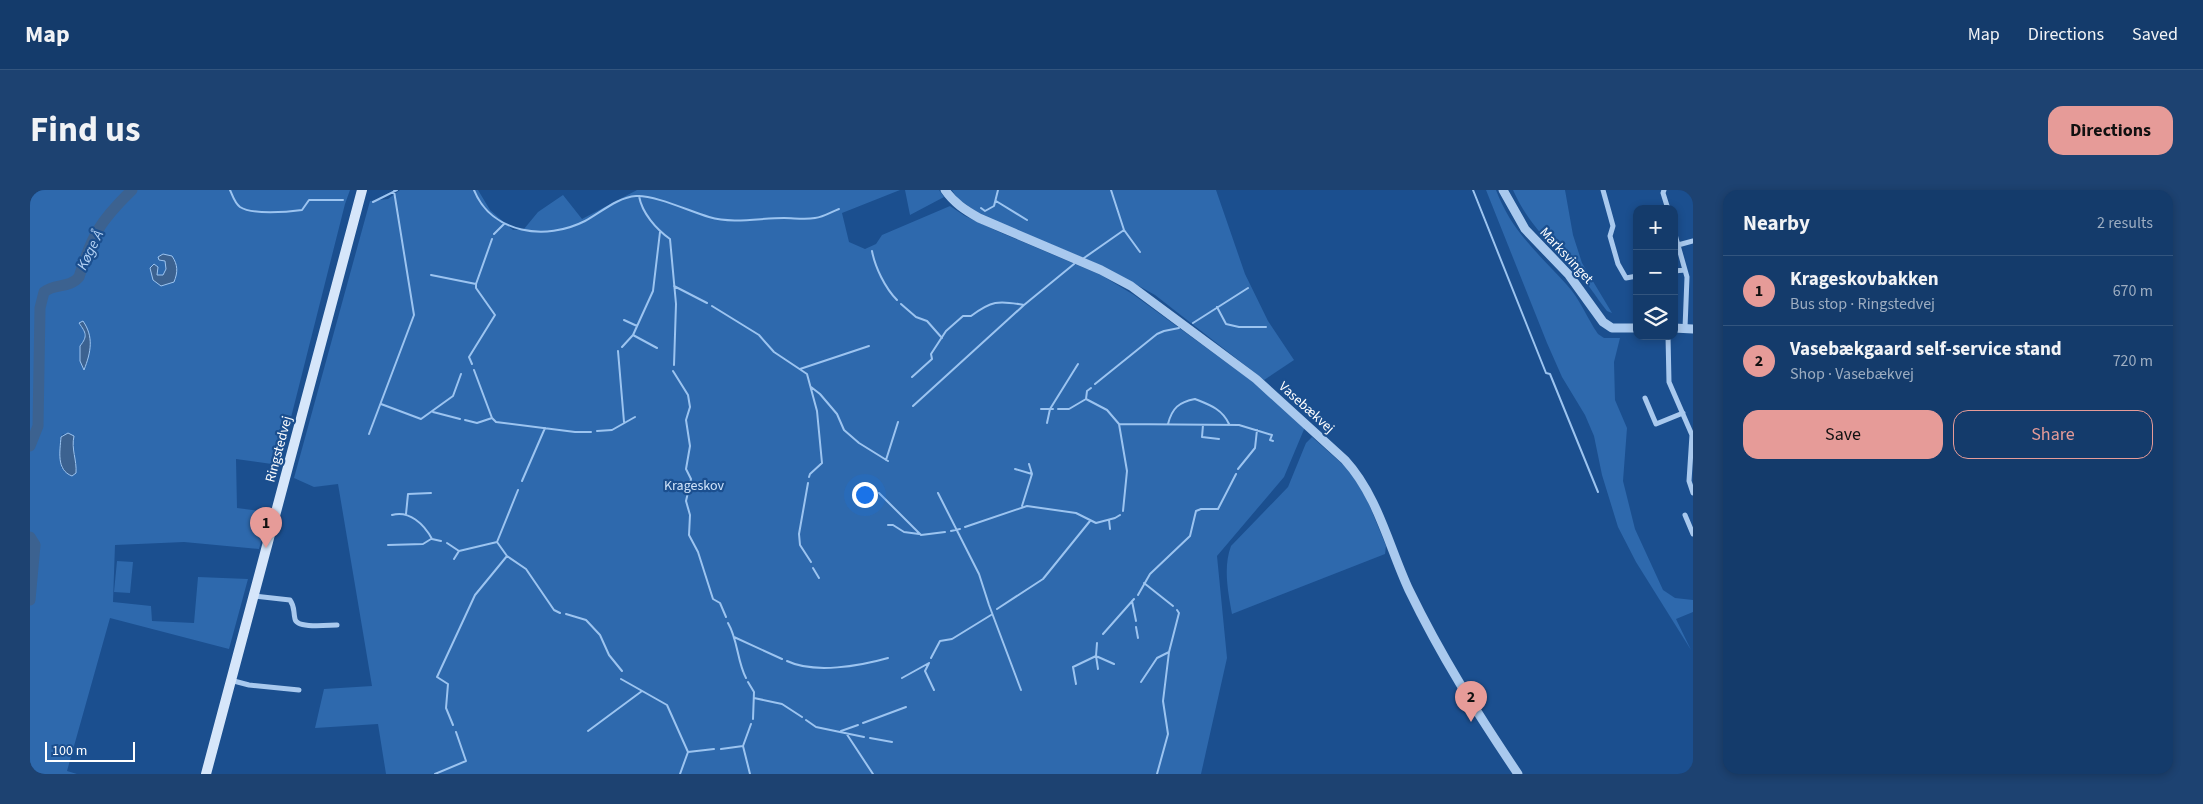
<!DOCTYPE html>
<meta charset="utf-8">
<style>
body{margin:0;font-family:"Source Sans 3",sans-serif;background:#1d4271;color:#f1f3f6}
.controls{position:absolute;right:15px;top:15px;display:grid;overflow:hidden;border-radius:10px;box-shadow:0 2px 8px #0003}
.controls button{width:45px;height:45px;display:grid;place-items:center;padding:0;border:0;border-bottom:1px solid #33557e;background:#143b6b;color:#f1f3f6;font:25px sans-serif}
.scale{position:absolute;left:15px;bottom:12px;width:90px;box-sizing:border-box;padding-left:5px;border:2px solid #fff;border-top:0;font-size:14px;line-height:18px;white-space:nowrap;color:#fff;-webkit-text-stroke:4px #1b4f8f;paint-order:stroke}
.you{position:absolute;left:834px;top:304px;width:18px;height:18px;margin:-12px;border:4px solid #fff;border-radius:50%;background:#1a73e8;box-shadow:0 0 0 8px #1a73e833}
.badge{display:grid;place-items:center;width:32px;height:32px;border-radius:50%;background:#e69b98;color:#111;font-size:16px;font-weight:700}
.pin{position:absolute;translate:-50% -41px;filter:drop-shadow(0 1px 2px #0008)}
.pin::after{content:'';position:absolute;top:26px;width:18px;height:15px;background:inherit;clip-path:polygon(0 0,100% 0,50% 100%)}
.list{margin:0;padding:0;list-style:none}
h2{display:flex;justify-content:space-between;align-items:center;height:65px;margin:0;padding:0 20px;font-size:21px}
h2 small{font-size:16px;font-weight:400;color:#9dadc1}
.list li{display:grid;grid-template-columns:32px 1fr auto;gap:15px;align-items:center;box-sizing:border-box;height:70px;padding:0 20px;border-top:1px solid #33557e}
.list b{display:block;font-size:19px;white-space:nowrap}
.list p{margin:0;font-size:16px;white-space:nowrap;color:#9dadc1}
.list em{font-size:16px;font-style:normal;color:#9dadc1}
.actions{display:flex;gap:10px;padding:15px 20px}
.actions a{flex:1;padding:11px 0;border:1px solid #e69b98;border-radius:15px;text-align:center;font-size:18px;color:#e69b98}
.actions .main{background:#e69b98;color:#111}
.icon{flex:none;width:28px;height:28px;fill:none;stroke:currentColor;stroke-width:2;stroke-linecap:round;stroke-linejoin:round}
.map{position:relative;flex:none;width:1663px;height:584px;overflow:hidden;border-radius:15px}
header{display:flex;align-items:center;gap:30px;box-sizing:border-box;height:70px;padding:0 25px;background:#143b6b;border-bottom:1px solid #33557e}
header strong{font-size:24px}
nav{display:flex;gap:28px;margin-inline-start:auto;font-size:18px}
.intro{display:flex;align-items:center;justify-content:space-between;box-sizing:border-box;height:120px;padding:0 30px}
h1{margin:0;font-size:35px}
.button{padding:12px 22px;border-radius:15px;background:#e69b98;color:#111;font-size:18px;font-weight:700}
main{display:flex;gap:30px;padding:0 30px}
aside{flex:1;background:#143b6b;border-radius:15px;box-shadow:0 2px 8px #0003}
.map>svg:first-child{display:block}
</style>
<header>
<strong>Map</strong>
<nav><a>Map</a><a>Directions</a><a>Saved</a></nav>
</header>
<div class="intro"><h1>Find us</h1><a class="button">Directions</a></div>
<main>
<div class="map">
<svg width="1663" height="584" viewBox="0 0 1663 584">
<rect width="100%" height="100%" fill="#1b4f8f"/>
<!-- green -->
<path fill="#2e69ad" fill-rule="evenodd" d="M0 0H320L315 14 249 275 206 269 207 318 239 322 229 359 154 352 85 355 83 412 121 416 122 431 164 433 168 387 218 389 199 459 80 428 37 581 47 584H0ZM33 244 43 251 46 277 31 278V247Z
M370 0H448L460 20 483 40 494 39 508 22 533 5 552 29 607 0H870L812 23 819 52 835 59 846 54 852 45 920 16 935 26 967 41 1071 85 1104 105 1226 194 1275 237 1254 287 1187 366 1197 468 1171 584H356L348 534 285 538 294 499 342 496 308 294 284 297 264 288 340 11 358 9Z
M875 0H909L914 7 880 25Z
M922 0H1186L1215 84 1238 131 1264 170 1234 190 1125 105 1075 77 951 25 927 8Z
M1456 0H1466C1482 42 1508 63 1537 95 1550 109 1557 128 1568 144L1574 148H1590L1584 172 1585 210 1597 238 1593 291 1605 339 1633 400 1645 408 1663 410V422L1646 429 1661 460 1606 372 1588 337 1572 285 1564 246 1555 225 1532 187 1517 153Z
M1483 0H1535L1543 45 1552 73 1582 123 1577 121C1566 107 1557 92 1545 80 1521 54 1498 34 1483 0Z
M1282 247 1319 280 1336 307 1356 356 1355 364 1202 424C1198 402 1193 377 1201 356L1258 297 1276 253Z
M87 371 103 372 100 403 84 402Z"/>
<!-- water -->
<path fill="#3c6290" stroke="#9cc4f0" d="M133 64 142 66C148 75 148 82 144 92L131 96 123 90 120 78 124 74 128 77 127 85H133L136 79 135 71 129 70 128 67Z
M53 131C64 147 61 162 54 180L50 171V156C58 146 56 143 49 133Z
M38 243 44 246C41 259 47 270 46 283L42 286C26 280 30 261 31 247Z"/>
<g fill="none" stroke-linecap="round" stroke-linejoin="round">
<!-- stream -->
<path stroke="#9cc4f0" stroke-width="2" d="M200 0C203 6 204 12 210 17 222 25 258 22 272 20L279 10H313
M444 0C462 44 516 51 555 31 570 23 588 7 606 6 625 5 659 21 679 27 703 34 730 28 754 28 764 28 775 30 785 28 794 27 801 22 809 19
M1081 0 1094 40 1110 62
M1443 0 1516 183 1520 184 1568 302
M609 6C612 23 626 39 640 49L646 114 644 175
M966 11 997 30
M343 12 367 0
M951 18 955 21 964 16 968 0
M464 44 474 34
M842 61C845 77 855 98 867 110
M1054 68 1094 40
M401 85 446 94
M644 96 677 113
M871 114 886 127 897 131 912 148
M682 116 729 145 744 162 777 184 787 221 792 273 780 284 779 287
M1187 117 1196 134 1209 137H1236
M594 130 607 136
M1163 133 1218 98
M603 145 627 158
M592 157 603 145 623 101 630 42
M588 161 594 232
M442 174 439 167 465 125 446 98V94L462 49
M770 179 839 156
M444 180 462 228 466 232 545 242H561
M643 181 658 205 660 217 656 230 660 256 656 279 661 289 656 311 660 325 659 345 668 362 683 409 690 413 696 427
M882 187 902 169 901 164 916 141 933 126H941C961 111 968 110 994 115
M1065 194 1127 144 1134 141 1149 138
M781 197 790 204 807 224 814 240 829 253 858 271
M1061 198 1057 201 1056 209 1077 220 1089 234 1097 281 1093 321
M351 214 391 229 423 206 431 184
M883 216 994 115 1044 74
M1011 219H1023
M1028 219H1039L1056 209
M403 222 430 229
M435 230 447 233 462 228
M1017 233 1020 219 1048 174
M1089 234 1209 235 1242 245 1240 250 1243 251
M1138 234C1142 218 1149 212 1165 209 1180 215 1192 219 1199 234
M1173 235 1172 247 1189 249
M567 241 582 240 605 227
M339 244 384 125 364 1
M856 270 868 232
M985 279 1002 284
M1208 279 1225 258 1227 240
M492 291 515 238
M778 293 769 344 770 355 781 372
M849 303 891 345 915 342
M908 303 949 384 959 415 991 500
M992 316 1002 284 999 274
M376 324 378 304 401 303
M362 325C379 320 394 334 402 349L411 351
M1079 330 1080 339
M858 335H863L874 342 889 344
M935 337 997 316 1046 323 1066 333 1085 328 1090 325
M921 341 930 339
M467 352 477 366 496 379 524 420 530 423
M467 352 488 300
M417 353 429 361 467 352
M358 355 393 354 401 349
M424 369 429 361
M783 378 789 388
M1114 393 1143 416
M1108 405 1120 384 1160 346 1166 321 1171 319H1188L1206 284
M1102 411 1106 431
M967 419 1013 389 1060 331
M536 424 556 430 570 445 579 465 592 481
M698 433C708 450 707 471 716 488
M1106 437 1108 448
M1073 444 1104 409
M704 447 752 469
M1067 453 1066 466 1068 479
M901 468 910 451 922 449 961 425
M757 471C784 484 830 476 858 468
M899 473 895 481 904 500
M872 488 899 473
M591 489 637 515 658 562 650 584
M718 492 724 502 723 529
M1111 492 1127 468 1139 462
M1046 494 1043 477 1066 466 1084 474
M724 508 752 514 772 527
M776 530 786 537 834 547
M833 533 876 517
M423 535 416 518 418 494 407 487 445 405 477 366
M558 541 612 501
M811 541 828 535
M816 543 843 584
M840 548 862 552
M691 559 713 556
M658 562 684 559
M405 584 436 571 426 542
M720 584 713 556 721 534
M1127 584 1138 544 1133 511 1139 462 1149 423 1147 420"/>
<!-- river -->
<path stroke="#3c6290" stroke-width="11" d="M0 256 8 236 10 118 14 102C25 93 39 99 49 87 62 45 70 31 102 0
M0 347 5 355 0 410"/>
<!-- minor -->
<path stroke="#a9c9ee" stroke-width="5" d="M1573 0 1583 36 1580 46 1588 74 1596 88 1607 86
M1634 0 1633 3 1638 19
M1644 41 1657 87 1655 138
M1648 55 1663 51
M1644 81 1655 80
M1638 146 1639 192 1662 245 1659 291 1663 303
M1615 208 1626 234 1653 223
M1655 325 1663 344
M224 406 260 410C265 417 263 420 265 429 267 439 298 435 307 435
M200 490 219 495 269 500"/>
<!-- tertiary -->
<path stroke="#a9c9ee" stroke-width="9" d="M915 0C924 13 935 20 949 28L1071 80 1101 96 1226 189 1315 270C1348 306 1359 357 1379 400 1411 466 1447 523 1488 584
M1473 0 1495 39 1539 85 1573 132 1582 138H1607
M1644 138 1663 139"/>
<!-- secondary -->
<path stroke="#d6e6fa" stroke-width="10" d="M176 584 332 0"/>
</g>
<g text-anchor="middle" stroke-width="4.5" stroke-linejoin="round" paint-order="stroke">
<!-- street labels -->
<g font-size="14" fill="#fff" stroke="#1b4f8f">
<text transform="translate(1537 65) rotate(47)" y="5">Marksvinget</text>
<text transform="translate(1277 217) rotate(42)" y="5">Vasebækvej</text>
<text transform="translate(248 259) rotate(-75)" y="5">Ringstedvej</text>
</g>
<!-- park labels -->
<g font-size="14" fill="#cfe3fa" stroke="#1b4f8f">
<text x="664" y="300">Krageskov</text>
</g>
<!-- water labels -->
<g font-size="15" font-style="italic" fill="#b5d3f5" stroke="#1b4f8f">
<text transform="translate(60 60) rotate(-64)" y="5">Køge Å</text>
</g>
</g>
</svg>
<div class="controls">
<button>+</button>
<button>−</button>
<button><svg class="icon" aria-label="layers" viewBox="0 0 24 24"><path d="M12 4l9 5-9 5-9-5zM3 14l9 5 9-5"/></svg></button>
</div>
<div class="scale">100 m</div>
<div class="you"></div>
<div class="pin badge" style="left:236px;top:358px">1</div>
<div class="pin badge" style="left:1441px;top:532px">2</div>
</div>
<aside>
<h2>Nearby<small>2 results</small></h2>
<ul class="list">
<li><span class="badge">1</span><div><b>Krageskovbakken</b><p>Bus stop · Ringstedvej</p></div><em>670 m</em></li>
<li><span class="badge">2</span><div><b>Vasebækgaard self-service stand</b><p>Shop · Vasebækvej</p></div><em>720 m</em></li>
</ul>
<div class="actions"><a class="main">Save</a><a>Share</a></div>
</aside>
</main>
